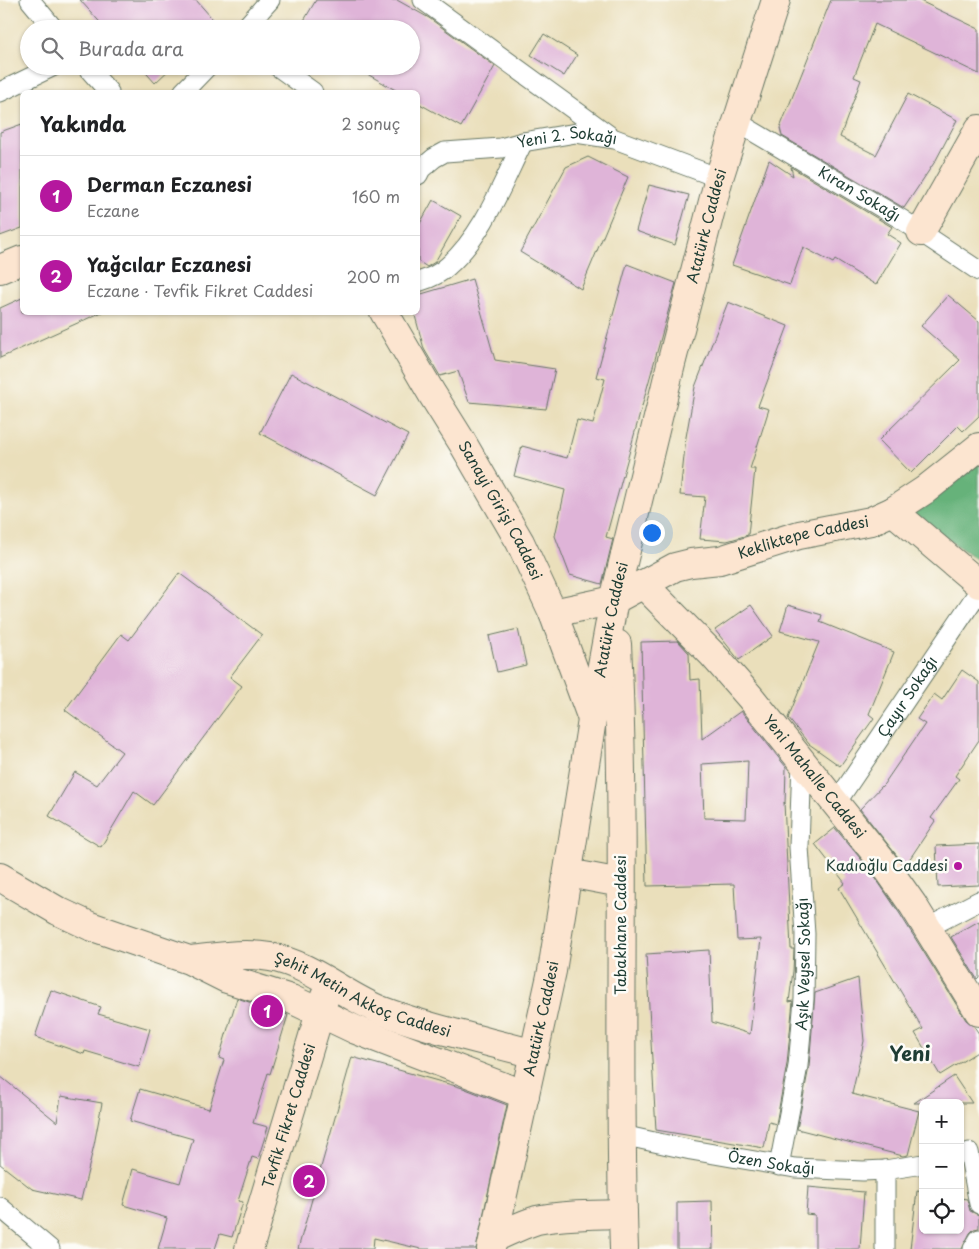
<!DOCTYPE html>
<html lang="tr">
<meta charset="utf-8">
<style>
body{margin:0;font-family:"Playpen Sans",sans-serif;background:#f2f2f2;color:#202124}
.controls{position:absolute;right:15px;bottom:15px;display:grid;overflow:hidden;border-radius:8px;box-shadow:0 1px 4px #0004}
.controls button{width:45px;height:45px;display:grid;place-items:center;padding:0;border:0;border-bottom:1px solid #e0e0e0;background:#fff;color:#202124;font:25px sans-serif}
.you{position:absolute;left:651px;top:532px;width:18px;height:18px;margin:-12px;border:4px solid #fff;border-radius:50%;background:#1a73e8;box-shadow:0 0 0 8px #1a73e833}
.badge{display:grid;place-items:center;width:32px;height:32px;border-radius:50%;background:#b5179e;color:#fff;font-size:16px;font-weight:700}
.pin{position:absolute;translate:-50% -50%;border:2px solid #fff;box-shadow:0 1px 5px #0006}
.list{margin:0;padding:0;list-style:none}
h2{display:flex;justify-content:space-between;align-items:center;height:65px;margin:0;padding:0 20px;font-size:21px}
h2 small{font-size:16px;font-weight:400;color:#757577}
.list li{display:grid;grid-template-columns:32px 1fr auto;gap:15px;align-items:center;box-sizing:border-box;height:80px;padding:0 20px;border-top:1px solid #e0e0e0}
.list b{display:block;font-size:19px;white-space:nowrap}
.list p{margin:0;font-size:16px;white-space:nowrap;color:#757577}
.list em{font-size:16px;font-style:normal;color:#757577}
.icon{flex:none;width:28px;height:28px;fill:none;stroke:currentColor;stroke-width:2;stroke-linecap:round;stroke-linejoin:round}
.map{position:relative;flex:none;width:979px;height:1249px;overflow:hidden}
.search{position:absolute;background:#fff;box-shadow:0 1px 4px #0004;left:20px;top:20px;width:400px;height:55px;display:flex;align-items:center;gap:12px;box-sizing:border-box;padding:0 18px;border-radius:28px;color:#757577;font-size:19px}
.panel{position:absolute;background:#fff;box-shadow:0 1px 4px #0004;left:20px;top:90px;width:400px;height:225px;border-radius:8px}
.map>svg:first-child{display:block}
</style>
<div class="map">
<svg width="979" height="1249" viewBox="0 0 979 1249">
<rect width="100%" height="100%" fill="#fdfcf7"/>
<filter id="ink" filterUnits="userSpaceOnUse"><feTurbulence type="fractalNoise" baseFrequency=".02" numOctaves="2"/><feDisplacementMap in="SourceGraphic" scale="10" xChannelSelector="R" yChannelSelector="G"/><feConvolveMatrix kernelMatrix="1 2 1 2 8 2 1 2 1" color-interpolation-filters="sRGB"/></filter>
<filter id="wash" filterUnits="userSpaceOnUse"><feTurbulence type="fractalNoise" baseFrequency=".0096" numOctaves="4" result="noise"/><feDisplacementMap in="SourceGraphic" scale="20" xChannelSelector="R" yChannelSelector="G"/><feGaussianBlur stdDeviation="1.12" result="paint"/><feColorMatrix in="noise" values="0 0 0 0 0 0 0 0 0 0 0 0 0 0 0 0 0 1.4 0 .05"/><feComposite in="paint" operator="in"/></filter>
<g filter="url(#wash)">
<rect width="100%" height="100%" fill="#eadfbb"/>
<!-- forest -->
<path fill="#66b27a" stroke="#427857" d="M979 456V561L907 511Z"/>
<g id="blocks">
<!-- building -->
<path fill="#dfb4d8" fill-rule="evenodd" d="M80 0H196L218 25 214 29H106Z
M316 0H397L429 18 495 66 461 127 418 103V92H399L353 66H411V29H299Z
M831 0H918L979 29V74L875 24 854 77 861 80 840 137 876 155 908 94 957 120 936 160 904 208 782 136 780 128Z
M544 34 577 55 564 76 531 55Z
M140 66H173L155 83Z
M22 124V228L0 236V132Z
M588 157 628 177 581 289 520 252 566 167Z
M769 160 793 176 791 167 892 227 887 234 901 243 876 285 835 260 833 263 803 247 790 285 732 265Z
M649 185 689 195 675 245 636 231Z
M433 200 461 216 435 262 427 267 418 261V227Z
M627 264 676 283 606 537 613 539 602 584 570 575 555 536 565 490 514 476 522 446 567 458 577 420 593 424 605 379 596 377Z
M472 279 495 360 555 369 546 409 469 402 458 371 440 376 424 349 414 312H418V295Z
M948 295 979 321V416L963 431 958 426 911 473 879 440 960 360 921 326Z
M22 298V312H102L0 358V308Z
M728 302 788 326 758 406 769 409 750 469H755L748 535 727 541 700 539 705 497 680 495 686 437 695 387Z
M291 373 408 435 377 495 260 433Z
M179 573 262 635 230 677 242 686 153 805 134 791 101 847 49 816 75 772 97 785 122 752 65 710 121 634 129 640Z
M751 605 773 636 739 660 715 630Z
M788 605 822 615 820 622 894 652 869 714 874 718 840 766 809 744 788 718 819 642 780 631Z
M518 629 526 665 497 672 489 636Z
M678 641 689 653 690 680 700 679 702 739 741 711 786 767 785 804 784 802 791 949H794L793 971 789 1002 793 1001 787 1064 776 1124 769 1122 764 1148 656 1130 646 954 709 950 712 1022 750 1034 761 939 737 940 734 884 647 886 641 642ZM748 761 746 819 704 818 702 764Z
M962 670 979 682V740L955 776 959 779 931 818 935 821 905 866 860 809 884 784 925 724 917 719 934 694 942 700Z
M835 828 870 870 900 914 966 1020 974 1026 979 1034V1051L940 1075 915 1033 923 1029 839 888 845 883 815 844Z
M979 844V885L938 887 936 846Z
M979 921V977L977 979 951 937Z
M858 978 864 1041 852 1094 919 1111 908 1155 903 1156 797 1129 809 1067 815 993Z
M51 990 101 1007 98 1014 150 1029 139 1067 85 1051 84 1054 35 1037Z
M237 998 288 1015 270 1074 268 1073 253 1123 268 1127 258 1159 252 1157 238 1201 243 1202 232 1237 220 1234 215 1249H158L167 1218 123 1205 133 1169 180 1183 193 1139 130 1121 140 1089 209 1109 224 1060 219 1058Z
M352 1057 463 1088 507 1105 476 1249H421L374 1238 373 1249H298Z
M0 1076 57 1122 61 1096 102 1103 94 1145 81 1200 32 1189 0 1164Z
M954 1076 972 1103H914Z
M808 1187 864 1192 860 1249H815V1215L806 1214Z
M917 1191 923 1192V1230H960V1198L967 1199 970 1211 979 1215V1228L974 1229 970 1233 962 1249H910Z
M712 1201 713 1249H677V1202Z"/>
</g>
</g>
<g filter="url(#ink)">
<use href="#blocks" fill-opacity="0" stroke="#667663" stroke-width="1"/>
<g fill="none" stroke-linecap="round" stroke-linejoin="round">
<defs>
<g id="street">
<path d="M30 0 54 29"/>
<path d="M423 0 610 136"/>
<path d="M244 29 270 0"/>
<path d="M86 66 109 92"/>
<path d="M277 66 313 92"/>
<path d="M0 92 54 66"/>
<path d="M183 92 208 66"/>
<path id="s1" d="M737 122 901 219 979 271"/>
<path id="s2" d="M418 175 421 169 434 158 445 152 501 148 523 142 576 133 615 139 719 178"/>
<path d="M418 282C428 279 440 274 448 266 484 234 502 184 523 142"/>
<path id="s3" d="M836 803 979 591"/>
<path d="M927 928 979 901"/>
<path id="s4" d="M622 1135 691 1150 795 1168 863 1171 885 1170 923 1164"/>
<path d="M969 1152 979 1204"/>
<path id="s5" d="M779 1166 798 1066 804 999 805 934 799 847 802 761"/>
<path d="M885 1170V1249"/>
<path d="M0 1207 50 1249"/>
<path d="M973 1249 979 1239"/>
</g>
<g id="secondary">
<path d="M921 232 979 129"/>
<path d="M0 269 22 260"/>
<path id="s6" d="M384 312 432 394 462 442 520 542 553 613 592 719"/>
<path d="M893 511 979 584"/>
<path id="s7" d="M643 584 713 655 750 697 882 861 913 905 979 1012"/>
<path id="s8" d="M553 613 614 600 675 567 691 563 720 560 799 535 871 521 893 511 925 490 979 447"/>
<path d="M617 644C627 846 617 1048 624 1249"/>
<path d="M568 873 621 883"/>
<path d="M0 877 58 911 90 926 189 960 227 979 291 999 356 1030 525 1095"/>
<path id="s9" d="M190 960C216 957 245 952 270 957 310 964 343 995 380 1010 430 1029 483 1040 534 1054"/>
<path d="M494 1238C508 1232 523 1224 537 1220 566 1214 594 1215 623 1214"/>
<path id="s10" d="M249 1249 325 996"/>
<path id="s11" d="M491 1249 552 971 592 720 614 600 671 364 719 178 776 0"/>
</g>
</defs>
<!-- street casing -->
<use href="#street" stroke="#667663" stroke-width="21"/>
<!-- secondary casing -->
<use href="#secondary" stroke="#667663" stroke-width="30"/>
<!-- street -->
<use href="#street" stroke="#fff" stroke-width="19"/>
<!-- secondary -->
<use href="#secondary" stroke="#fce5d0" stroke-width="28"/>
</g>
</g>
<!-- markers -->
<circle fill="#b5179e" stroke="#fdfcf7" stroke-width="2" cx="958" cy="866" r="5"/>
<g text-anchor="middle" stroke-width="5" stroke-linejoin="round" paint-order="stroke">
<!-- street labels -->
<g font-size="15" fill="#1f3d34" stroke="#fdfcf7">
<text dy="5" stroke="none"><textPath href="#s2" startOffset="160">Yeni 2. Sokağı</textPath></text>
<text dy="5" stroke="none"><textPath href="#s1" startOffset="142">Kıran Sokağı</textPath></text>
<text dy="5" stroke="none"><textPath href="#s11" startOffset="1046">Atatürk Caddesi</textPath></text>
<text dy="5" stroke="none"><textPath href="#s6" startOffset="230">Sanayi Girişi Caddesi</textPath></text>
<text dy="5" stroke="none"><textPath href="#s8" startOffset="264">Kekliktepe Caddesi</textPath></text>
<text dy="5" stroke="none"><textPath href="#s11" startOffset="641">Atatürk Caddesi</textPath></text>
<text dy="5" stroke="none"><textPath href="#s3" startOffset="128">Çayır Sokağı</textPath></text>
<text dy="5" stroke="none"><textPath href="#s7" startOffset="258">Yeni Mahalle Caddesi</textPath></text>
<text transform="translate(621 925) rotate(-90)" y="5">Tabakhane Caddesi</text>
<text dy="5" stroke="none"><textPath href="#s5" startOffset="204">Aşık Veysel Sokağı</textPath></text>
<text dy="5" stroke="none"><textPath href="#s9" startOffset="181">Şehit Metin Akkoç Caddesi</textPath></text>
<text dy="5" stroke="none"><textPath href="#s11" startOffset="236">Atatürk Caddesi</textPath></text>
<text dy="5" stroke="none"><textPath href="#s10" startOffset="139">Tevfik Fikret Caddesi</textPath></text>
<text dy="5" stroke="none"><textPath href="#s4" startOffset="152">Özen Sokağı</textPath></text>
</g>
<!-- poi labels -->
<g font-size="15" fill="#1f3d34" stroke="#fdfcf7" text-anchor="end">
<text x="948" y="871">Kadıoğlu Caddesi</text>
</g>
<!-- district labels -->
<g font-size="20" font-weight="bold" fill="#1f3d34" stroke="#fdfcf7">
<text x="910" y="1061">Yeni</text>
</g>
</g>
</svg>
<div class="controls">
<button>+</button>
<button>−</button>
<button><svg class="icon" aria-label="locate" viewBox="0 0 24 24"><circle cx="12" cy="12" r="6"/><path d="M12 2v4M12 18v4M2 12h4M18 12h4"/></svg></button>
</div>
<div class="you"></div>
<div class="pin badge" style="left:267px;top:1011px">1</div>
<div class="pin badge" style="left:309px;top:1181px">2</div>
<div class="search"><svg class="icon" aria-label="search" viewBox="0 0 24 24"><circle cx="10" cy="10" r="6"/><path d="M15 15l6 6"/></svg>Burada ara</div>
<section class="panel">
<h2>Yakında<small>2 sonuç</small></h2>
<ul class="list">
<li><span class="badge">1</span><div><b>Derman Eczanesi</b><p>Eczane</p></div><em>160 m</em></li>
<li><span class="badge">2</span><div><b>Yağcılar Eczanesi</b><p>Eczane · Tevfik Fikret Caddesi</p></div><em>200 m</em></li>
</ul>
</section>
</div>
